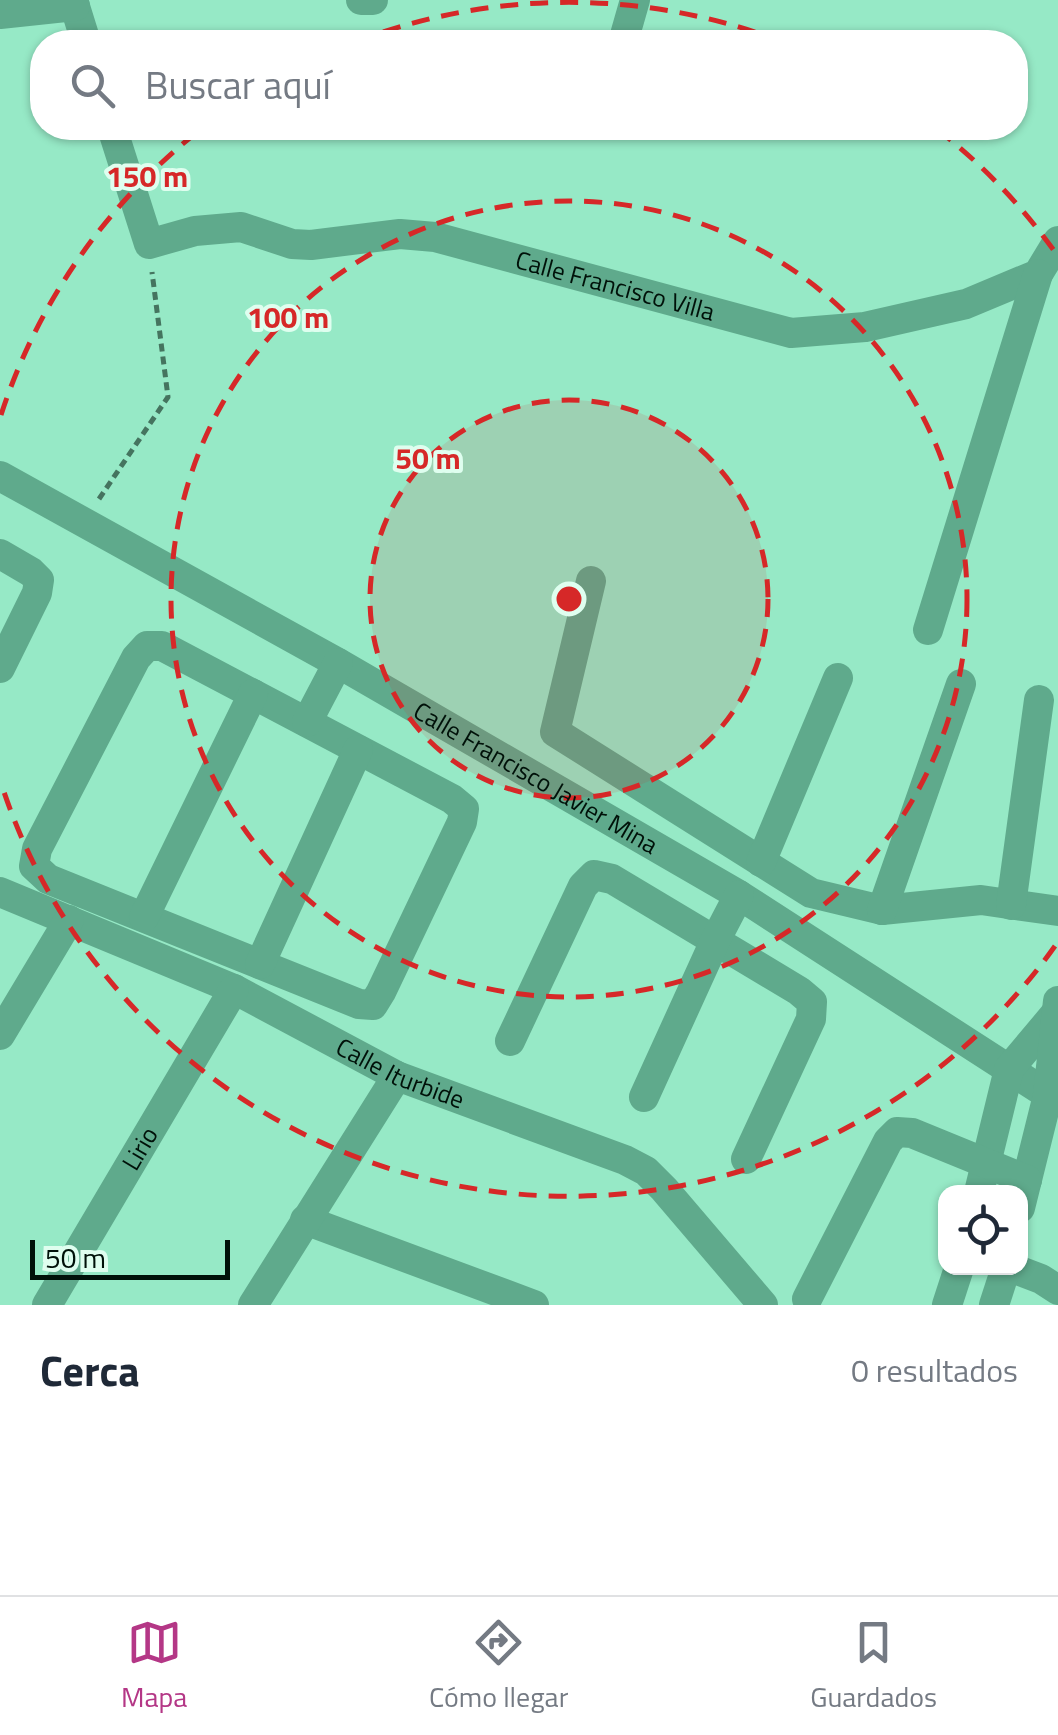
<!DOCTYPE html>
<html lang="es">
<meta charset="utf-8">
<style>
body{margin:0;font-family:"Titillium Web",sans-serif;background:#f6f6f7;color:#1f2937}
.controls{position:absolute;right:30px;bottom:30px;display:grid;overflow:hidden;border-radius:20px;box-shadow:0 2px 8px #0004}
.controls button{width:90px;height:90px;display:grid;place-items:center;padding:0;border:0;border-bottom:2px solid #e0e1e3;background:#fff;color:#1f2937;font:50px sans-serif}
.scale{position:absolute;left:30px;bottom:25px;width:200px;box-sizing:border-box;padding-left:10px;border:5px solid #001109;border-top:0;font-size:28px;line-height:35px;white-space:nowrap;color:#001109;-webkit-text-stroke:8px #dffeef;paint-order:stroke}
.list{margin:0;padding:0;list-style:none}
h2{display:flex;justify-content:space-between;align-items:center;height:130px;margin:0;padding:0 40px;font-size:42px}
h2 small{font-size:32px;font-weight:400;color:#747a83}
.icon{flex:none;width:55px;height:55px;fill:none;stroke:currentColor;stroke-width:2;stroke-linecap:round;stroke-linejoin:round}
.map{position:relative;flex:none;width:1058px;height:1305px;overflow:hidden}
.search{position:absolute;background:#fff;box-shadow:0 2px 8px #0004;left:30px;right:30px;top:30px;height:110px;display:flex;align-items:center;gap:25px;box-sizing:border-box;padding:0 35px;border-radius:40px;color:#747a83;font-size:38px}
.sheet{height:290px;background:#fff}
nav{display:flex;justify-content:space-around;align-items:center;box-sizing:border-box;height:140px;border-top:2px solid #e0e1e3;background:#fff;font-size:28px;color:#747a83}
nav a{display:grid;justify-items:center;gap:5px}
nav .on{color:#b43786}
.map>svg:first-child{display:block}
</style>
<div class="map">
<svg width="1058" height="1305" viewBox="0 0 1058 1305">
<rect width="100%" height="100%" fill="#96e9c6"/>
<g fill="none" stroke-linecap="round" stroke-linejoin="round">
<!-- path -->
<path stroke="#45745f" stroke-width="5" stroke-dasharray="8 5" stroke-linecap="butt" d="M99 499 168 397 152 272"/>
<!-- minor -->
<g stroke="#5faa8c" stroke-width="30">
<path d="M73 0 86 42"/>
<path d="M361 0H373"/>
<path d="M0 14 75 6"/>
<path d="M623 42 635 0"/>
<path id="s1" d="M112 128 149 244 195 231 241 227 292 244 311 245 400 234 435 237 791 333 865 327 966 304 1038 274 1058 241"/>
<path id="s2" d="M0 476 338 663 739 895 1058 1101"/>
<path d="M0 554 31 572 39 580 37 593 0 668"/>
<path d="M591 581 555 732 811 893 882 910 981 900 1058 911"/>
<path d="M928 630 1038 274"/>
<path d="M147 646H162L452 799 464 809 462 822 381 992 373 1005 359 1004 48 879 34 866 37 849 136 658Z"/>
<path d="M307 722 338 663"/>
<path d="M761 862 838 678"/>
<path id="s3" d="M0 892 234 989 397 1076 625 1160 646 1171 664 1189 763 1305"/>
<path d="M1011 905 1039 700"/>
<path d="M882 910 961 684"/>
<path d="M144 917 253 694"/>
<path d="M260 964 358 750"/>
<path d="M0 1035 69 920"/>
<path d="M510 1041 583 886 594 875 612 879 799 991 812 1002 811 1019 746 1159"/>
<path d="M644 1097 715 941 739 895"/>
<path d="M979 1192 1009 1069 1056 1013"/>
<path d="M1020 1208 1048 1095 1058 1001"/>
<path d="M305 1220 534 1305"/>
<path d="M1012 1268 1041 1279 1058 1290"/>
<path d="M807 1299 888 1141 897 1132 912 1133 1027 1180"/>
<path id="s4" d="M47 1305 234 989"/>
<path d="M253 1305 397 1076"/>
<path d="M947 1305 959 1268"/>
<path d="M994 1305 1006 1268"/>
</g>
</g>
<!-- distance rings -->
<circle cx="569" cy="599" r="199" fill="#d62828" fill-opacity=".12"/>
<g fill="none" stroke="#d62828" stroke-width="5" stroke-dasharray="18 12">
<circle cx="569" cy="599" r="199"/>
<circle cx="569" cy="599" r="398"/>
<path d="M1055 946A597 597 0 0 1 1 783M1 415A597 597 0 0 1 201 129M355 42A597 597 0 0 1 783 42M937 129A597 597 0 0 1 1055 252"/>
</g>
<g text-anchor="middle" stroke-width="8" stroke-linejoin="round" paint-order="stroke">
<!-- street labels -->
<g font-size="25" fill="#001109" stroke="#dffeef">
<text dy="9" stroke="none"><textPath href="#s1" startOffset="600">Calle Francisco Villa</textPath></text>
<text dy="9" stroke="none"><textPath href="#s2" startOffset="615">Calle Francisco Javier Mina</textPath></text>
<text dy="9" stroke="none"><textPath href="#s3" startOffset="440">Calle Iturbide</textPath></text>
<text dy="9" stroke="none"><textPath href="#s4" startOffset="182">Lirio</textPath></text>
</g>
</g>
<circle cx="569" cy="599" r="15" fill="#d62828" stroke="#dffeef" stroke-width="5"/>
<g font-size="30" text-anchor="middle" font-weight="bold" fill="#d62828" stroke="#dffeef" stroke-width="8" stroke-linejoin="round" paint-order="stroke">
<text x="147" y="187">150 m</text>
<text x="288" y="328">100 m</text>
<text x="428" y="469">50 m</text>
</g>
</svg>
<div class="controls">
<button><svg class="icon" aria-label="locate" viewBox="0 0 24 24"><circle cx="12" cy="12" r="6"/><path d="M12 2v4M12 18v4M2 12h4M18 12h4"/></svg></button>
</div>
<div class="scale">50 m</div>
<div class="search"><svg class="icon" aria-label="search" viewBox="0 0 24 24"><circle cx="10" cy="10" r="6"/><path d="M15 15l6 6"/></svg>Buscar aquí</div>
</div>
<section class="sheet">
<h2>Cerca<small>0 resultados</small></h2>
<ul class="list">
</ul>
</section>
<nav>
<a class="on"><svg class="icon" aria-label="map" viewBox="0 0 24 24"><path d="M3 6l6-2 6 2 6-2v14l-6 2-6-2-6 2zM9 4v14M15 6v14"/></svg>Mapa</a>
<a><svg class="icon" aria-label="directions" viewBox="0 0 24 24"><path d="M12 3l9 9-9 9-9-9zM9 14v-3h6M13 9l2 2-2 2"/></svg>Cómo llegar</a>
<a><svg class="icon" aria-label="saved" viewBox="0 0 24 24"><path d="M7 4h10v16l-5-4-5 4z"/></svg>Guardados</a>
</nav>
